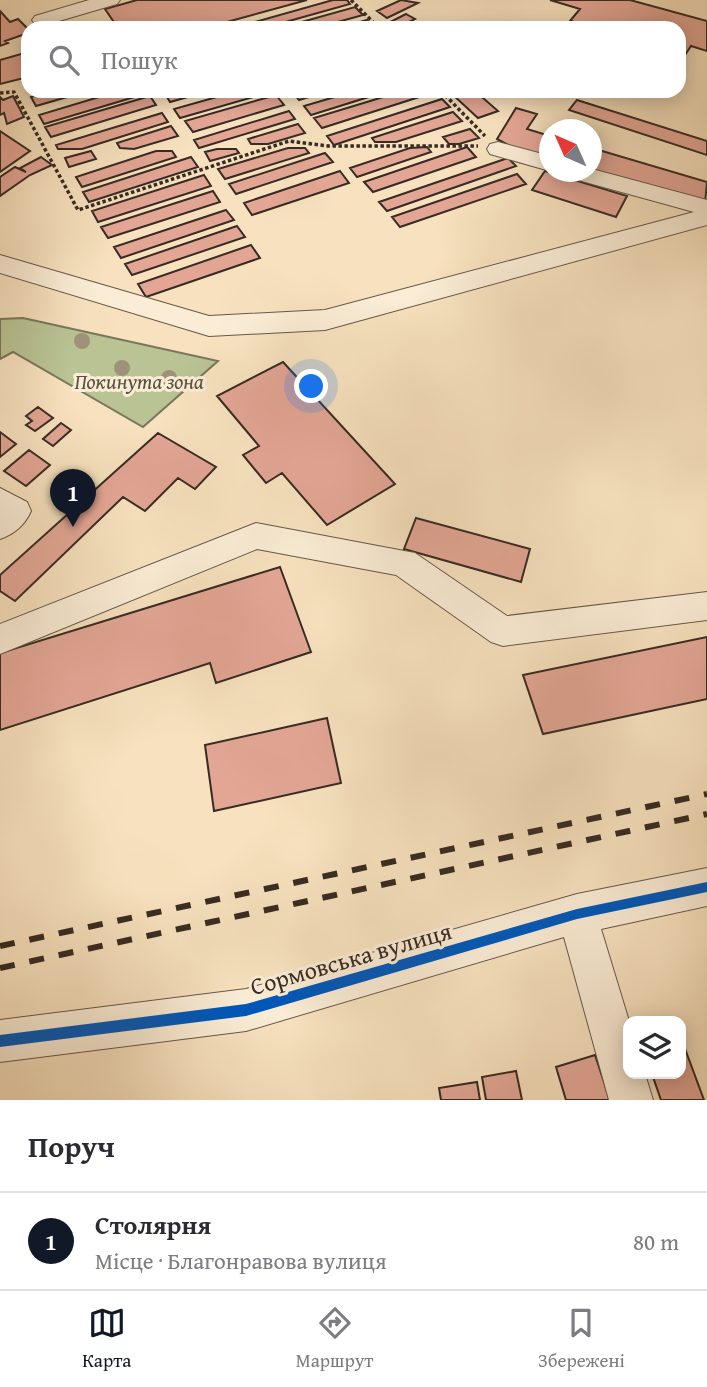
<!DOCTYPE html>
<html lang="uk">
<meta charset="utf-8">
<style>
body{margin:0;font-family:"Gentium Book Plus",serif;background:#f2f2f3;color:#2b2b33}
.controls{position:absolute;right:21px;bottom:21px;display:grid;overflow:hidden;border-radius:14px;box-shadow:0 4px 18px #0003}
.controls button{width:63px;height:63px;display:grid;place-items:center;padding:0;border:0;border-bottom:2px solid #e1e1e2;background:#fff;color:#2b2b33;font:35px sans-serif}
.compass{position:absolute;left:539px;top:119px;width:63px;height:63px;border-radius:50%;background:#fff;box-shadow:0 4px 18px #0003;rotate:315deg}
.you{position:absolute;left:312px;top:387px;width:24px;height:24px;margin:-18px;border:5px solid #fff;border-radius:50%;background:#1a73e8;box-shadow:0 0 0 10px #1a73e833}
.badge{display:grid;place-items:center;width:46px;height:46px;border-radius:50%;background:#111827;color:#fff;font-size:23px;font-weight:700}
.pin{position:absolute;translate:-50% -58px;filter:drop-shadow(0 2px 4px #0008)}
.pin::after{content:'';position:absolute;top:37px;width:24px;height:21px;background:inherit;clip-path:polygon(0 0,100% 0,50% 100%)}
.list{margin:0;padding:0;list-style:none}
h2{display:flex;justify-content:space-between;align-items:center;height:91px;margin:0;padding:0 28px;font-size:30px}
h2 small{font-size:23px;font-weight:400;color:#7c7c81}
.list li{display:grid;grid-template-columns:46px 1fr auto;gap:21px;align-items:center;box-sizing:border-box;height:98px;padding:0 28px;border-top:2px solid #e1e1e2}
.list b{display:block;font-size:26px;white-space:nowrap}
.list p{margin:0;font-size:23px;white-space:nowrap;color:#7c7c81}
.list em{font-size:23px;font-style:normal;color:#7c7c81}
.icon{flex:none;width:38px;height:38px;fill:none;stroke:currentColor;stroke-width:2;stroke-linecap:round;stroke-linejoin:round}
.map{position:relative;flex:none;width:707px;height:1100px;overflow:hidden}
.search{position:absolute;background:#fff;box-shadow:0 4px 18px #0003;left:21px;right:21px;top:21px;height:77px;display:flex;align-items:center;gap:18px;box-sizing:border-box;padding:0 24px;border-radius:21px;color:#7c7c81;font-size:26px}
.sheet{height:189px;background:#fff}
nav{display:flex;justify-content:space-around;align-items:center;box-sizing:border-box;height:98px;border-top:2px solid #e1e1e2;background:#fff;font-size:19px;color:#7c7c81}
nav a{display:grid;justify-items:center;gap:4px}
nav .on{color:#111827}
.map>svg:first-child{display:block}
</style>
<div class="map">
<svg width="707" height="1100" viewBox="0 0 707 1100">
<rect width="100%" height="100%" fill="#f7e1be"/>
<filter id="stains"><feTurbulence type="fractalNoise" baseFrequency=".00286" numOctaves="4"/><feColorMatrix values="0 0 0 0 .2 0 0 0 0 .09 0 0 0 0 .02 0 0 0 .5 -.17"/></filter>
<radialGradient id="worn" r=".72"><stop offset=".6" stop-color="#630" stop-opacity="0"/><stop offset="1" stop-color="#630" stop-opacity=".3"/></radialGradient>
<!-- green -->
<path fill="#b9c394" stroke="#78775c" stroke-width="2" d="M23 318 218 361 143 427 13 352 0 359V319Z"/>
<!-- building -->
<path fill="#e3a695" stroke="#372b23" stroke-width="2" d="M137 0H307L205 28H118L105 9Z
M333 0H347L350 4 264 28 237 27Z
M401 0 418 3 387 18 377 11Z
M550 0H630L707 21V51L691 46 679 64V28H580L583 24 570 21 580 9Z
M355 7 363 15 316 28H280Z
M0 11 10 22 18 19 28 29V33L5 41 8 43 0 46Z
M406 14 415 19 401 26 392 21Z
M367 20 374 28H340Z
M28 52V77L0 84V60Z
M52 91H88L36 106 31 97Z
M119 91 148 93 44 124 39 115Z
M169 91H209L170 102 164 92Z
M238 91H274L180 118 174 109Z
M292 91H328L299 100Z
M355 91H388L311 115 304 106Z
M403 91 435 92 322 128 314 118Z
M465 91H475L498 111 478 118 453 95Z
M276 95 284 105 193 132 185 121Z
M13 96 24 117 7 124 4 113 0 115V97L3 100Z
M150 96 156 105 51 137 45 127Z
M442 99 450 107 334 145 327 136Z
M577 100 707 141V155L569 110Z
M516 108 537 114 527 129 550 136V159L516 149 497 139Z
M289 111 295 119 199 148 194 140Z
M453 112 462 121 396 142H375L372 138Z
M162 113 168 122 82 149H58L56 145Z
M298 124 305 133 268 144H251L248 139Z
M171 126 178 136 134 149 120 148 117 143Z
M470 129 479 138 459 144H449L443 137Z
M0 131 30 151 0 172Z
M427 147 431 152 357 177 350 168 410 148Z
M467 147 476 157 373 192 364 182Z
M288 148H305L309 153 225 179 218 169Z
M592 148 707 182 705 203 592 171Z
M217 149H236L239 153 210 161 205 152Z
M91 151 96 159 69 167 65 158Z
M156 151H172L176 157 82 187 76 177Z
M325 153 333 162 236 194 229 184Z
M41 157 52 165 30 175 0 196V177L15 167 26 172 20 168Z
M191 157 198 167 89 202 83 192Z
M508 158 516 166 387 211 379 202Z
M340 171 349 183 252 215 244 203Z
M545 171 627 196 616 217 532 190Z
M517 174 526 184 400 227 392 217Z
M204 175 211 186 98 222 92 211Z
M213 191 220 202 108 238 101 227Z
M226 210 234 220 121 258 114 247Z
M237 226 245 237 132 275 125 264Z
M251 245 260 258 146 297 138 284Z
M283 362 395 484 327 525 282 473 266 483 243 455 259 446 217 396Z
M38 407 53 418 35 431 26 425 32 421 26 416Z
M61 423 71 430 53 446 43 439Z
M0 432 16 444 0 457Z
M158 433 216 467 195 489 178 478 145 511 123 497 15 601 0 591V575Z
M29 450 50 465 26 486 4 471Z
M416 518 530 549 521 582 404 549Z
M280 567 311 652 216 683 210 663 0 730V653Z
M707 637V699L543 734 523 675Z
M327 718 341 783 214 811 205 745Z
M681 1038 704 1100H661L652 1074H681Z
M595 1055 610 1100H566L556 1067Z
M516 1071 522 1100H486L482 1077Z
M477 1082 480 1100H441L439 1088Z"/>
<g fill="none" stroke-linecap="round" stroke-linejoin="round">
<defs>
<path id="minor" d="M89 0H120L117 4 42 26 35 24 32 20 35 16Z
M498 142 550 156V171L490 154 487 149 490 144Z
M592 169 707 200V225L325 330 209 336 0 273V255L209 316 325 310 694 212 567 177 563 172H592Z
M0 488 27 502 31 511C25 525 14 534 0 539Z
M256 523 415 553 507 616 707 592V620L503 646 491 642 396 575 257 549 0 654V624Z
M707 868V906L601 929 629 1021 628 1074H645L653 1100H609L564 937 246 1031 0 1062V1020L246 989 577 894Z"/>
</defs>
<!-- minor casing -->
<use href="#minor" stroke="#67584a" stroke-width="2"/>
<!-- path -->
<path stroke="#372b23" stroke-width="3.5" stroke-dasharray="3.5 2.5" stroke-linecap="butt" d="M351 0 379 28
M441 91 485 136
M0 93 14 92 78 210 289 141 328 146H478"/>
<!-- minor -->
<use href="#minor" fill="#faecd5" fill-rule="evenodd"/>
<!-- rail -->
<path stroke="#372b23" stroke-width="6" stroke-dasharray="15 15" stroke-linecap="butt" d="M0 946 707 794
M0 968 707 814"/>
<defs>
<path id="cycleway" d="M707 882V892L577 919 246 1016 0 1047V1035L246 1004 577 909Z"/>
</defs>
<!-- cycleway casing -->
<use href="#cycleway" stroke="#faecd5" stroke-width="4"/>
<!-- cycleway -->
<use href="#cycleway" fill="#0057b8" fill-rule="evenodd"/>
</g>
<!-- trees -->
<g fill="#a09278">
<circle cx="82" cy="341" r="8"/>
<circle cx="122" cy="368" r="8"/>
<circle cx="169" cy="378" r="8"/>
</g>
<g text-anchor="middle" stroke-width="6" stroke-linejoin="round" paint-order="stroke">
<!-- park labels -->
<g font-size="21" font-style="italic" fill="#58513f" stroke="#faecd5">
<text x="139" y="389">Покинута зона</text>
</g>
<!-- near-street labels -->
<g font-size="24" fill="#372b23" stroke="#faecd5">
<text transform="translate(351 959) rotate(-16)" y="8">Сормовська вулиця</text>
</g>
</g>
<rect width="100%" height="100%" filter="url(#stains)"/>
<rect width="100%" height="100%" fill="url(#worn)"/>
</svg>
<div class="controls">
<button><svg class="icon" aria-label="layers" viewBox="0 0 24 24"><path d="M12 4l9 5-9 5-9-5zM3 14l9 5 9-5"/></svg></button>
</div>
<svg class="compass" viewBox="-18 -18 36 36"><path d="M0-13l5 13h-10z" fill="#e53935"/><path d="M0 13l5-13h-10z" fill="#7c7c81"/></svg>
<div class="you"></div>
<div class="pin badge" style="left:73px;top:527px">1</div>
<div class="search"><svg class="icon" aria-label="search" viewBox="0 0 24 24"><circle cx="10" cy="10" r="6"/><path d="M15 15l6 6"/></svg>Пошук</div>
</div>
<section class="sheet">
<h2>Поруч<small></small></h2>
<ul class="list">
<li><span class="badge">1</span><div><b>Столярня</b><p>Місце · Благонравова вулиця</p></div><em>80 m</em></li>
</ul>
</section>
<nav>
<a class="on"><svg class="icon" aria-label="map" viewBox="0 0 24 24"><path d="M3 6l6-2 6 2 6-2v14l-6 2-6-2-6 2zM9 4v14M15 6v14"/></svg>Карта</a>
<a><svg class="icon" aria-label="directions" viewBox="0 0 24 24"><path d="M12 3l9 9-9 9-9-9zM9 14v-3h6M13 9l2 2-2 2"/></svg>Маршрут</a>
<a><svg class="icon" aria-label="saved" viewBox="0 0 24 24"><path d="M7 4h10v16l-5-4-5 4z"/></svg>Збережені</a>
</nav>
